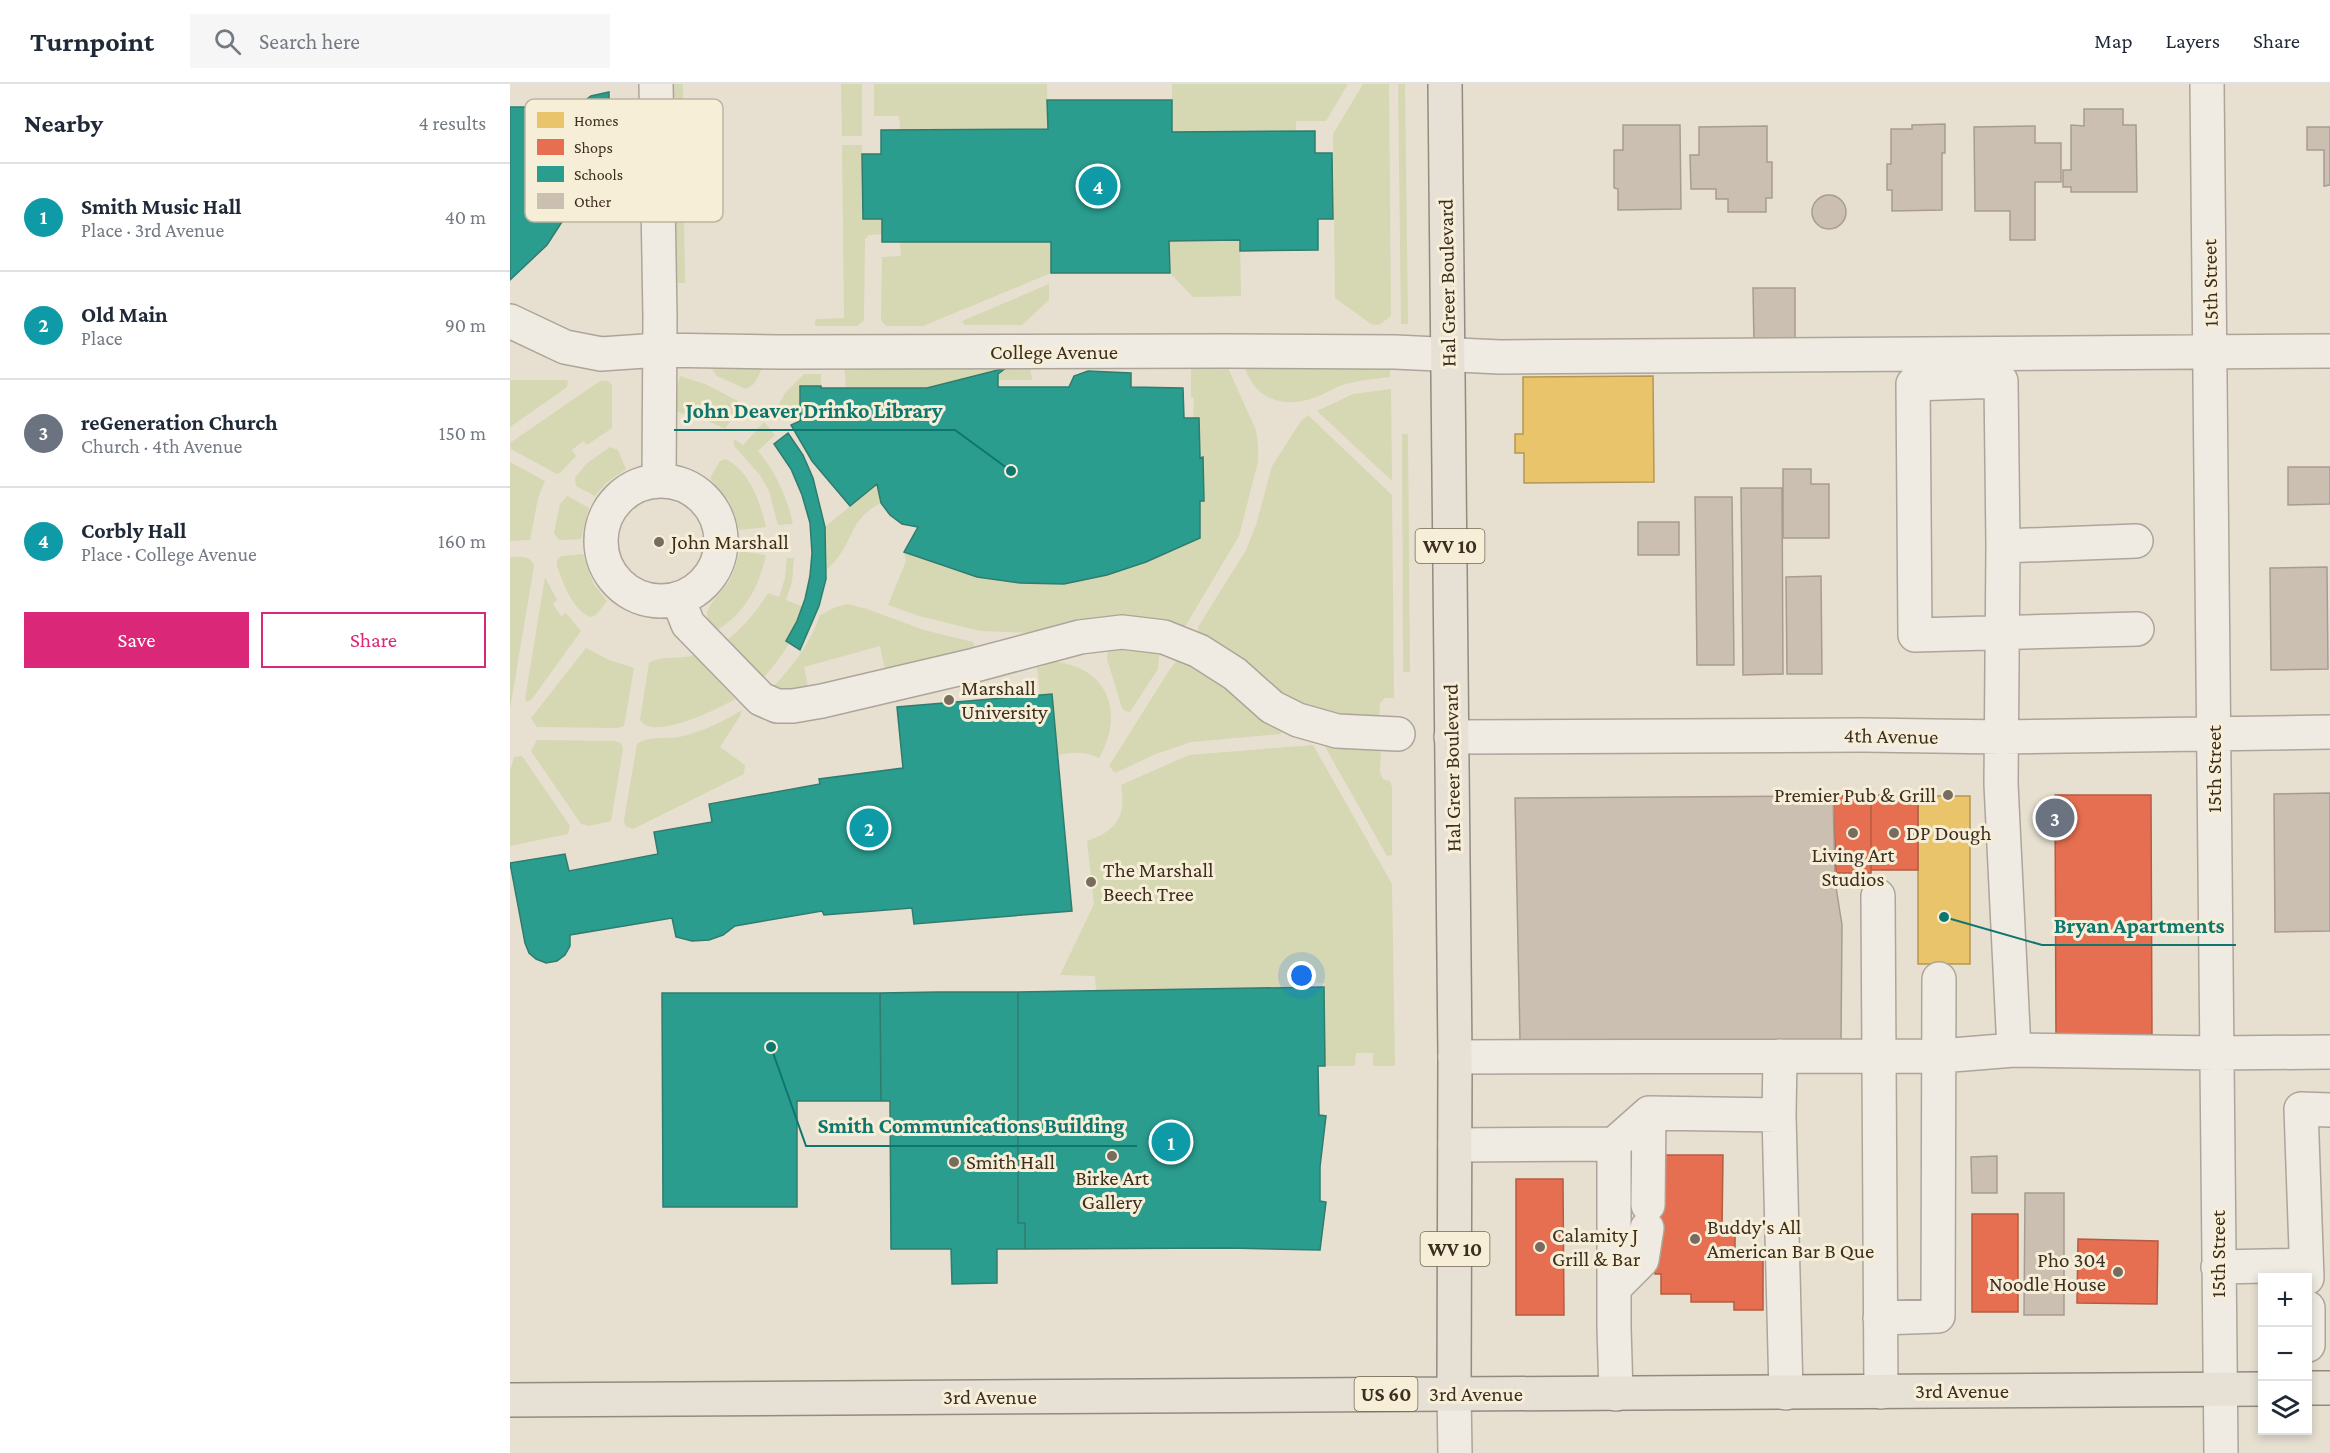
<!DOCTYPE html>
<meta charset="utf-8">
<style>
body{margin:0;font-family:"Crimson Pro",serif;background:#f6f6f7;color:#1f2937}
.controls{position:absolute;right:18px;bottom:18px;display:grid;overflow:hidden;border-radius:0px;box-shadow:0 3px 9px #0003}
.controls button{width:54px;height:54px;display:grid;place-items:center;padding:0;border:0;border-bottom:2px solid #e0e1e3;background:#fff;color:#1f2937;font:30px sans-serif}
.you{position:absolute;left:792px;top:892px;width:21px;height:21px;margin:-15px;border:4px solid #fff;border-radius:50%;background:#1a73e8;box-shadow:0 0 0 9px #1a73e833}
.badge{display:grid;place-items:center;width:39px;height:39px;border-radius:50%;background:#db2777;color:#fff;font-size:20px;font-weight:700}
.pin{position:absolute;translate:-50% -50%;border:3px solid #fff;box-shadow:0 2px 6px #0006}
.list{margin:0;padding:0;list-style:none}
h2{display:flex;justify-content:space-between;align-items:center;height:78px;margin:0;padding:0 24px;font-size:26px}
h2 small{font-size:20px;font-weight:400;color:#747a83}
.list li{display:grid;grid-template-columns:39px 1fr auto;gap:18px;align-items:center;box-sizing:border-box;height:108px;padding:0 24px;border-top:2px solid #e0e1e3}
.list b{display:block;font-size:22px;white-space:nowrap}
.list p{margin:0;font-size:20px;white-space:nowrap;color:#747a83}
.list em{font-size:20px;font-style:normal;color:#747a83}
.actions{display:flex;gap:12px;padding:18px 24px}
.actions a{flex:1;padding:14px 0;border:2px solid #db2777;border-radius:0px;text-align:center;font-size:21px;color:#db2777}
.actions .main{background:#db2777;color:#fff}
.icon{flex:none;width:33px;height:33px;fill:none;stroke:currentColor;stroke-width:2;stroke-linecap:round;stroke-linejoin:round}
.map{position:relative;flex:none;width:1820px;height:1369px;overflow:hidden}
header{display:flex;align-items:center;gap:36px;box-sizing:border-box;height:84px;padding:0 30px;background:#fff;border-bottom:2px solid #e0e1e3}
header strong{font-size:28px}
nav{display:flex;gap:33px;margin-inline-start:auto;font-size:21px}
.search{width:420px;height:54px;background:#f6f6f7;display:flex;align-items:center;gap:15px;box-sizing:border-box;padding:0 21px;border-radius:0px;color:#747a83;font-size:22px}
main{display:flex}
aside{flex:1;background:#fff}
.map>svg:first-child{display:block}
</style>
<header>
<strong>Turnpoint</strong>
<div class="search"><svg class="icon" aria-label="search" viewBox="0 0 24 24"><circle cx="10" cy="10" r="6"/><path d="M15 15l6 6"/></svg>Search here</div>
<nav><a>Map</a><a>Layers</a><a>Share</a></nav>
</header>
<main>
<aside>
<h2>Nearby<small>4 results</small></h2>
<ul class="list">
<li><span class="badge" style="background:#0f9aa8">1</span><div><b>Smith Music Hall</b><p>Place · 3rd Avenue</p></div><em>40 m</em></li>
<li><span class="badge" style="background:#0f9aa8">2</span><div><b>Old Main</b><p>Place</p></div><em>90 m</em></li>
<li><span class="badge" style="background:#6b7280">3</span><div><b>reGeneration Church</b><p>Church · 4th Avenue</p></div><em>150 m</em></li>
<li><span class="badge" style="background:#0f9aa8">4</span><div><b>Corbly Hall</b><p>Place · College Avenue</p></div><em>160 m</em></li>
</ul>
<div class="actions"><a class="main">Save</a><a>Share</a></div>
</aside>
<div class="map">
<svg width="1820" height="1369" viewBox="0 0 1820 1369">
<rect width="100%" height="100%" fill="#e7e0d1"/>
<!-- green -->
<path fill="#d6d7b3" d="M164 0H173L174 59 164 58Z
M331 0H352V52H332Z
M364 0H537L538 45H390L389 32H364Z
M662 0H838L816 37H786V47L662 48Z
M853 0H879L881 232 869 241 861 240 825 214 823 50Z
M888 0H895L898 240H891Z
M332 61H352L353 135H372V150L359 151 355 155 354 236 347 242H305V237L307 235 334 234Z
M164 68 173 69 175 199H166Z
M730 156 731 212 683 213 660 189 659 157Z
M390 158H541V189L413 242H376L371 236 372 173 391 172Z
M539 200V216L512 241H455L452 237Z
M254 281 244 300 236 305 207 292 202 285 203 282Z
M334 281 520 282 522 296H488V290L494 285 417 304H336Z
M880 283V293C864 295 848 296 833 301 823 304 814 311 803 314 773 325 745 315 735 284Z
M718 284 746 346 748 361V378L729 452 676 541 669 544 551 545 518 549 470 547 409 532 378 521 396 477 394 468C418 477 443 487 468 493 550 510 617 491 690 454V417H694L693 374H690L689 335H683L684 314 681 313V285Z
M294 290H311V302H290V326L280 327 269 336 264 329 275 309Z
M170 292 195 300 228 317 229 324 215 345 192 334 167 328V304Z
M0 296H57L58 300 56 304 0 343Z
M90 297H98L102 301V344L77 361 73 357 62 366 66 372 51 388 47 390 1 365 0 359Z
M881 305 882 397 807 327 843 310Z
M798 331 882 411 884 614H875L870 619 869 638H852L780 619 688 552V543L736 466 746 441 762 382 791 337Z
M254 338 265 351 248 367C266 388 277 413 283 440L268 441 259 407 250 391 224 362V355L233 361Z
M892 350H898L900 588H893Z
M100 363 108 366 116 385 96 399 85 412 66 402 65 394 76 380Z
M216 375C240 388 250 418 256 443L229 446 219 417 200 394 210 377Z
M0 378 35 397 28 414 20 456 0 457Z
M367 400 371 419C336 436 344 464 316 486L315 443Z
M57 412 79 424 71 455 49 456 44 449 50 420Z
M230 467 256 471C249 503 235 529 206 547 183 527 211 513 220 495 225 486 227 476 230 467Z
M73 470 83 499 97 517 86 531 80 533C62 525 53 499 47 482V476L51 472Z
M0 473C10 473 21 471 24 482L0 625Z
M277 474H284L282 498 276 516 296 524C286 550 272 574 253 594L216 557C234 543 246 528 258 509L269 513 275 494Z
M35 493 47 516 43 520 51 532 56 529 71 547 22 615 17 618 15 615Z
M337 520 357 525 414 546 463 558 465 564 378 585 374 582 370 562 294 583 299 607 284 609 262 604C282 583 301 559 310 531L326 523Z
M598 563 650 564 648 585 620 628 615 627 612 624 597 575Z
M76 564 99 576 124 584 114 642 108 644 27 643 21 634Z
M184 571 225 615C210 624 140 659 130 635L139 579C150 571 170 576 184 571Z
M672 571 775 646 770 650 681 658 646 670 605 689 599 682 660 585Z
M533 577C593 577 618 623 589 674 574 667 563 668 548 671L542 610 530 611 527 583H533Z
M232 626 230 632 210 663 235 681 234 690 123 745 115 742 114 736 127 660C137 652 156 655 169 653 192 648 212 638 232 626Z
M27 656 104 657 111 659 113 665 101 737 79 742 71 740 21 667Z
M803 661 882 800 885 982H863V969H846L845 982H815L814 899 781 898V903L586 907 585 892 550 891 584 820 577 757C606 747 617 732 611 701L679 671Z
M814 661 871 662 870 688 873 695 880 697 882 703V771L877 772Z
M12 672 60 742 58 750 0 762V687L4 673Z"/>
<!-- homes -->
<path fill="#e9c46a" stroke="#b59754" stroke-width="1.5" d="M1143 292 1144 398 1014 399V369H1005V350H1013V293Z
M1408 712H1460V880H1408Z"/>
<!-- shops -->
<path fill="#e76f51" stroke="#b45c42" stroke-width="1.5" d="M1361 711 1408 712V786H1361Z
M1361 711V789H1326L1323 712Z
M1545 711H1641L1642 955H1546Z
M1151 1071H1213L1212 1146 1225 1145V1165H1253V1226H1224V1218H1181V1210H1151V1190H1145V1144Z
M1006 1095H1053L1054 1231H1006Z
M1462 1130H1508V1228H1462Z
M1568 1155 1648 1157 1647 1220 1567 1219Z"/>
<!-- schools -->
<path fill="#2a9d8f" stroke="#307c6e" stroke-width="1.5" d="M99 8V45H86L77 88 63 121 37 161 0 196V23H66L81 12Z
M537 16H662V48L805 47V69H822L823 135H808V166L730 167V156L659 157 660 189H541V158H372V135H353L352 70H371V46L538 45Z
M496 284 488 290V303H559L564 292 578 287 621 289V303L673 304 674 334H689L690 374 693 373 694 417H690V454L636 478 597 491 554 500 510 499 467 493 394 468 408 443 392 440 380 431 371 419 367 400 340 422 302 377 281 341 290 337V302H311V304H417Z
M278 349 293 371 303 394 315 443 316 495 309 522 290 566 276 557 287 537 295 515 300 492 302 469 300 439 292 411 281 385 264 360Z
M542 610 562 827 404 840 402 824 314 831 312 827 225 842 213 851 199 856 182 857 166 853 162 834 60 851V862L55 871 47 877 36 879 26 875 19 869 15 859 0 779 55 770 59 787 148 770 144 748 202 738 199 720 310 700 309 695 393 684 387 623Z
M814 903 815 982H808L809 1031 816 1032 810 1083V1117L816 1118 810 1166 719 1164 515 1165V1139H508V908Z
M428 908H508V1139H515V1165H487V1199L442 1200 441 1165H381L380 1017H371L370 909Z
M152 909H370L371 1017H287V1123H153Z"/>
<!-- building -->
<path fill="#cbbfb2" stroke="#a89c90" stroke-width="1.5" d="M1574 25H1613V41H1626L1627 108H1561V103H1553V86H1561V41L1574 42Z
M1435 40V69H1432V126L1382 127V106H1377V80H1381V45H1402V41Z
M1113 41H1170L1171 125 1108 126V105L1104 104V66H1113Z
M1257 42V78H1262V114H1256V128H1218V115H1206V105H1181L1180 71H1189V43Z
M1525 42V59H1551V98H1525V156H1500V127H1465L1464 43Z
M1797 43H1820V101L1814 102V66H1797Z
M1302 128a17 17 0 1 1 34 0a17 17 0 1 1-34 0Z
M1243 204H1285V259H1244Z
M1778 383H1820V420L1778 421Z
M1273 385H1301V400H1319V454H1273Z
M1231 404H1272L1273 590 1233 591Z
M1185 413H1222L1224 581H1187Z
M1128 438H1169V471H1128Z
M1817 483 1818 585 1761 586 1760 484Z
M1311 492 1312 590H1277L1276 493Z
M1820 709V847L1765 848 1764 710Z
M1323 712 1325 797 1332 841 1331 960 1010 956 1005 714Z
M1487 1072V1109H1462L1461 1073Z
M1515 1109H1554V1231H1514Z"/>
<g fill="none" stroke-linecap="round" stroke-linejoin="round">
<defs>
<path id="minor" d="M146 0 150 233 149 396
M1697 0 1711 1369
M0 237 55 263 91 270 149 266 269 268 717 267 885 268 990 273 1820 267
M91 457a60 60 0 1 1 120 0a60 60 0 1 1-120 0Z
M1493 462 1626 457
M168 515 178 540 251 615 267 622H283L312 617 465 581 570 553 612 548 654 553 689 567 725 590 762 623 788 636 827 647 888 650
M941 653 1354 651 1492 653 1820 648
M1368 812 1371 1308
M1504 966 1491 700 1493 462 1491 297 1403 300 1405 551 1627 545
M945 973 1430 972 1504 966 1706 969 1820 968
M1269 1031 1270 972
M945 1061 1104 1060
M1138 1121 1139 1029
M1708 1183 1796 1181
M1797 1194 1791 1025 1820 1026
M1104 1204 1132 1176 1137 1144
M1798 1224V1261
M1370 1234 1428 1232 1429 895
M944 1310 945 1369
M1106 1310 1104 1243V1060L1139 1029 1269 1031 1276 1309"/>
<path id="major" d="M935 0 945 973 944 1310
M1798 1304H1820
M0 1316 1752 1305"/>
</defs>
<!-- minor casing -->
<use href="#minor" stroke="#ada599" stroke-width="36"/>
<!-- major casing -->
<use href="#major" stroke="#928b80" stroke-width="36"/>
<!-- minor -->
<use href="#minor" stroke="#efebe3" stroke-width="33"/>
<!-- major -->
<use href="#major" stroke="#e6e1d4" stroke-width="33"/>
</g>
<!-- markers -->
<g fill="#786c5e" stroke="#f7eed8" stroke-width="2">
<circle cx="149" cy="458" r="6"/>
<circle cx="439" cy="616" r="6"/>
<circle cx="1438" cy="711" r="6"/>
<circle cx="1343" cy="749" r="6"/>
<circle cx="1384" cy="749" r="6"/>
<circle cx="581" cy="798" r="6"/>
<circle cx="602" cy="1072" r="6"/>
<circle cx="444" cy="1078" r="6"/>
<circle cx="1185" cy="1155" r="6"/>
<circle cx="1030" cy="1163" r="6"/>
<circle cx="1608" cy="1188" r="6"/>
</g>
<g text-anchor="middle" stroke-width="6" stroke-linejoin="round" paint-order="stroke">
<!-- shield labels -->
<g fill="#f7eed8" stroke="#756857" stroke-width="1.5">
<rect x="905.5" y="445" width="69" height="34" rx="4.5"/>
<rect x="910.5" y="1148" width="69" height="34" rx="4.5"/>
<rect x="844.5" y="1293" width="63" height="34" rx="4.5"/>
</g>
<g font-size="20" font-weight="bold" fill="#3d2e20">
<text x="940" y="469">WV 10</text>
<text x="945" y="1172">WV 10</text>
<text x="876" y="1317">US 60</text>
</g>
<!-- street labels -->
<g font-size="21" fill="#3d2e20" stroke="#f7eed8">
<text transform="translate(937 199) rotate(-91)" y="7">Hal Greer Boulevard</text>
<text transform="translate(1700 199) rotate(-91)" y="7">15th Street</text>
<text x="544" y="275">College Avenue</text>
<text transform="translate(1381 652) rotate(1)" y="7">4th Avenue</text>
<text transform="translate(942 684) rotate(-91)" y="7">Hal Greer Boulevard</text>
<text transform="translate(1704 685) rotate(-90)" y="7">15th Street</text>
<text transform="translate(1708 1170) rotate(-90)" y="7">15th Street</text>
<text x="1452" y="1314">3rd Avenue</text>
<text x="966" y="1317">3rd Avenue</text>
<text x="480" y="1320">3rd Avenue</text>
</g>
<!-- poi labels -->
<g font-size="21" fill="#3d2e20" stroke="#f7eed8" text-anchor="start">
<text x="161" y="465">John Marshall</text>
<text x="451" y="611">Marshall<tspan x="451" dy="24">University</tspan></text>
<text x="1426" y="718" text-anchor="end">Premier Pub &amp; Grill</text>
<text x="1396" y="756">DP Dough</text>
<text x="1343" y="778" text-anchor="middle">Living Art<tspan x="1343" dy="24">Studios</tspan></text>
<text x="593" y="793">The Marshall<tspan x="593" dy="24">Beech Tree</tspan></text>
<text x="456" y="1085">Smith Hall</text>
<text x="602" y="1101" text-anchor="middle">Birke Art<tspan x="602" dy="24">Gallery</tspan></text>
<text x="1197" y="1150">Buddy's All<tspan x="1197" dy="24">American Bar B Que</tspan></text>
<text x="1042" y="1158">Calamity J<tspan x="1042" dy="24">Grill &amp; Bar</tspan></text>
<text x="1596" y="1183" text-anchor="end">Pho 304<tspan x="1596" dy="24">Noodle House</tspan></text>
</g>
</g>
<!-- legend -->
<rect x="15" y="15" width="198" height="123" rx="9" fill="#f7eed8" stroke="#bfb4a1" stroke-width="1.5"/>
<rect x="27" y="28" width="27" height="16" fill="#e9c46a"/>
<rect x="27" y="55" width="27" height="16" fill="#e76f51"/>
<rect x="27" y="82" width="27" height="16" fill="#2a9d8f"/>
<rect x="27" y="109" width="27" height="16" fill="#cbbfb2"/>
<g font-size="16" fill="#3d2e20">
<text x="64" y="42">Homes</text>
<text x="64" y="69">Shops</text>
<text x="64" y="96">Schools</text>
<text x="64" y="123">Other</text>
</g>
<!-- callouts -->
<path fill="none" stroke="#0f766e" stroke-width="2" d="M501 387L445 346H164M1434 833L1532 861H1726M261 963L296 1062H627"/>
<g fill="#0f766e" stroke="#f7eed8" stroke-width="2">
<circle cx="501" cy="387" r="6"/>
<circle cx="1434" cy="833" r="6"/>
<circle cx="261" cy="963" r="6"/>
</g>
<g font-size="22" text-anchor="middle" font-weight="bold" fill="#0f766e" stroke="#f7eed8" stroke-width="6" stroke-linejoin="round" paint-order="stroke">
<text x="304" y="334">John Deaver Drinko Library</text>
<text x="1629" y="849">Bryan Apartments</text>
<text x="461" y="1049">Smith Communications Building</text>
</g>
</svg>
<div class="controls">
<button>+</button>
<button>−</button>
<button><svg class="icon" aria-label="layers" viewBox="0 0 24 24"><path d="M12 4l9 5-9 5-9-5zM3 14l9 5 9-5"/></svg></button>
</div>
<div class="you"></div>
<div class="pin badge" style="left:661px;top:1058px;background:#0f9aa8">1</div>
<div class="pin badge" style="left:359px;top:744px;background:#0f9aa8">2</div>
<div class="pin badge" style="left:1545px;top:734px;background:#6b7280">3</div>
<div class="pin badge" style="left:588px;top:102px;background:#0f9aa8">4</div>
</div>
</main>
